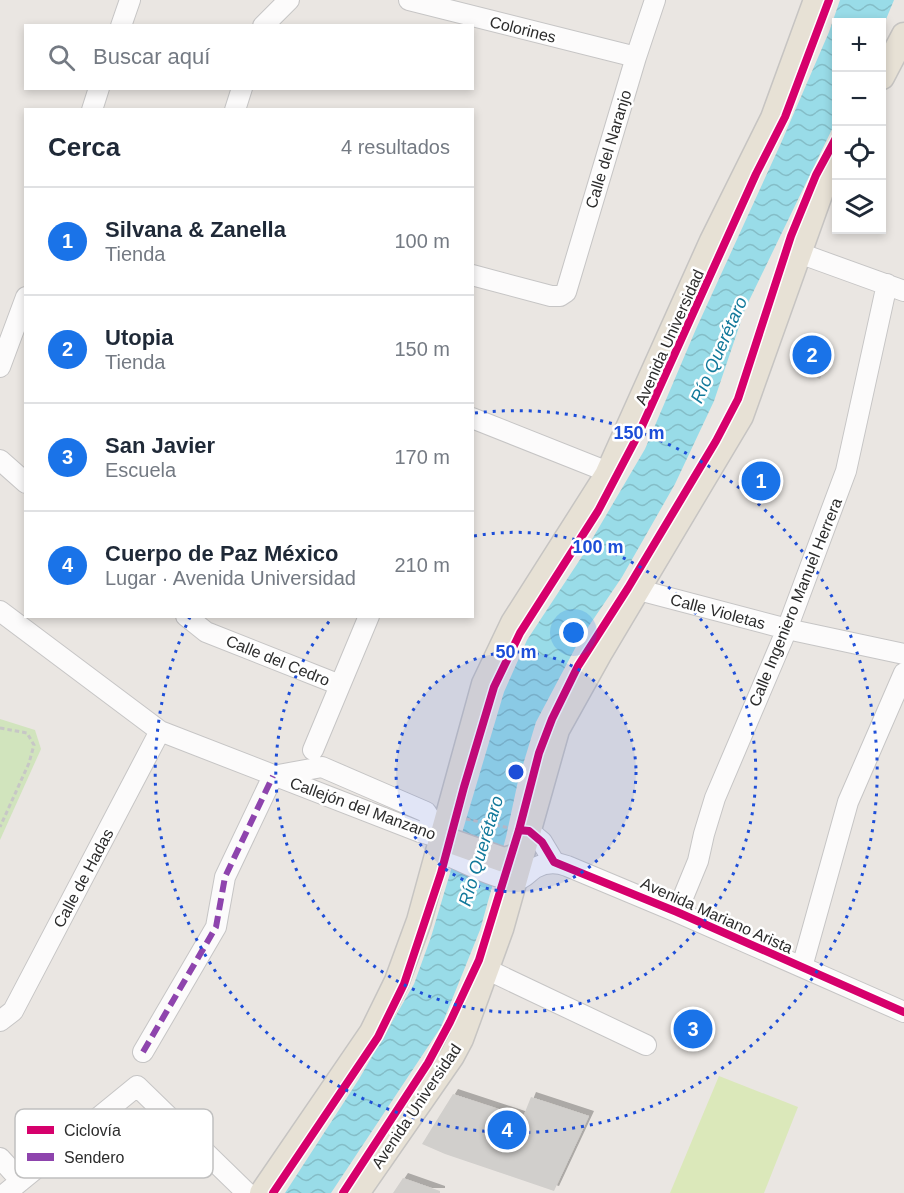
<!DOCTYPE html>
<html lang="es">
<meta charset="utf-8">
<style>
body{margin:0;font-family:Arial,sans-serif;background:#f2f2f3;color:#1f2937}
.controls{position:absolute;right:18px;top:18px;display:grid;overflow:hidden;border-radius:0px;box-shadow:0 3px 9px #0003}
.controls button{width:54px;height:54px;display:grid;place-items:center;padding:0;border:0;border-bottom:2px solid #e0e1e3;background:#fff;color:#1f2937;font:30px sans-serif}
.you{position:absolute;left:574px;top:633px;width:21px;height:21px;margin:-15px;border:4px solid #fff;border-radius:50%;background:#1a73e8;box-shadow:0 0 0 9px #1a73e833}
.badge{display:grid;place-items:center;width:39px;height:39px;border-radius:50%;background:#1a73e8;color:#fff;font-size:20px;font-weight:700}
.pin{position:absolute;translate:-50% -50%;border:3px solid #fff;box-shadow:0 2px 6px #0006}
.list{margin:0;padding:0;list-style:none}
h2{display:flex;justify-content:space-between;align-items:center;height:78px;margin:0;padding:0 24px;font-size:26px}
h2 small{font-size:20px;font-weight:400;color:#747a83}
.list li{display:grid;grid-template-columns:39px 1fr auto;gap:18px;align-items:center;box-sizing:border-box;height:108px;padding:0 24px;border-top:2px solid #e0e1e3}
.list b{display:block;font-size:22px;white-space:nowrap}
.list p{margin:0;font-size:20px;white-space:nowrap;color:#747a83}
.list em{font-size:20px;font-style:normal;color:#747a83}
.icon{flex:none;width:33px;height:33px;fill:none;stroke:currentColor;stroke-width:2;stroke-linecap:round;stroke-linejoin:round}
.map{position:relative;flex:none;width:904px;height:1193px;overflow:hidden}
.search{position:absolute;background:#fff;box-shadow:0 3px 9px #0003;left:24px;top:24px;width:450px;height:66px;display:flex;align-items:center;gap:15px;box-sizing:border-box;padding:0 21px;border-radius:0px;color:#747a83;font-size:22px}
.panel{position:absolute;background:#fff;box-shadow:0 3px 9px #0003;left:24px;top:108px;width:450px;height:510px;border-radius:0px}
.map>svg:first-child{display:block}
</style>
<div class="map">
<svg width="904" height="1193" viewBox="0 0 904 1193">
<defs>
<pattern id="water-waves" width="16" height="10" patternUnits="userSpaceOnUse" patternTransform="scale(1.5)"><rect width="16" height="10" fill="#99dce8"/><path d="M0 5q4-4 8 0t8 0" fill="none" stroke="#84bdc7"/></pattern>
<filter id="shadow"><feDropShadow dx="5" dy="-5" stdDeviation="0" flood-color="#0004"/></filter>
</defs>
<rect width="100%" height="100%" fill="#eae6e2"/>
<!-- park -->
<path fill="#d1e4bd" d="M0 719 35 730 41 749 0 840Z"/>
<!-- pitch -->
<path fill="#dbe8ba" d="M719 1076 798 1107 764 1193H670Z"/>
<!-- water -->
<path fill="url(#water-waves)" d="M840 0H894L882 29V22H836V121L745 309 714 401 675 484 622 577 580 639 536 722 518 781 506 837 480 930 441 1027 331 1193H285L359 1079 414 984 431 937 504 692 527 640 581 558 645 449 696 329 781 143 829 32Z"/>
<!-- building -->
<path fill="#d1cfcc" filter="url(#shadow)" d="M809 349 829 357 820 379 800 371Z
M453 1094 523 1117 531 1097 589 1116 554 1191 445 1154 422 1144Z
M403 1178 440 1191V1193H393Z"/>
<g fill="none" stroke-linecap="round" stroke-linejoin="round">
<defs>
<path id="minor" d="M409 0 636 57
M121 26 130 0
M263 26 289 0
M92 110 99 88
M235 110 242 88
M799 253 904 291
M472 275 551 296H560L566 292 636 57 655 0
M0 367 26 297
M472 418 608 472
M0 460 26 483
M639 590 787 629 904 654
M0 611 160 731 420 832 442 838
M186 616 206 632 340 685
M313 750 369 616
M273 776 322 767 426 812 445 842
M529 831 542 842 554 862
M449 856C463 862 502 882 516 880 525 879 528 872 535 868 546 862 556 862 567 866L677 912 904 1012
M677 912 698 861 704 834 715 798 787 629 846 471 887 284
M802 967 848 802 904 673
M486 969 646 1045
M0 1021 13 1011 160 731
M143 1052 216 927 225 877 273 776
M0 1158 20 1180
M6 1193 137 1086 247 1193"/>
<path id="major" d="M882 77 904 35
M442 838 504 860 514 857 523 851
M262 1193 372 1032 397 981 419 921 484 684 513 623 607 475 712 241 773 118 816 0
M357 1193 452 1056 461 1039 501 929 557 730 601 651 741 416 823 186 836 161"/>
</defs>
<!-- minor casing -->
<use href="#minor" stroke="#c6c5c5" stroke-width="22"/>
<!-- major casing -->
<use href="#major" stroke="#c6c4c2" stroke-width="27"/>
<!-- path -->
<path stroke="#c7c7c6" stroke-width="3" stroke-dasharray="4.5 3" stroke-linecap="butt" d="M0 728 27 733 34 745 29 763 0 827
M466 819 510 828"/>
<!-- minor -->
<use href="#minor" stroke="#fcfbfb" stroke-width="20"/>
<!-- major -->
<use href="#major" stroke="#e7e1d5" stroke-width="24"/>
<!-- quiet -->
<path stroke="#8e44ad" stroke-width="6" stroke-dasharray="12 6" stroke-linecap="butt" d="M143 1052 216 927 225 877 273 776"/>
<defs>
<path id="cycleway" d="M519 830 529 831 542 842 554 862 677 912 904 1012
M273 1193 378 1037 404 984 441 873 464 787 494 687 520 633 598 511 638 435 756 174 785 117 829 0
M343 1193 428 1063 450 1022 479 960 519 830 539 753 552 719 578 666 628 588 716 441 738 399 791 236 816 175 836 138"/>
</defs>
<!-- cycleway casing -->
<use href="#cycleway" stroke="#fff" stroke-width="11"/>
<!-- cycleway -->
<use href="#cycleway" stroke="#d6006c" stroke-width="8"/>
</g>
<!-- distance rings -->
<circle cx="516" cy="772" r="120" fill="#1d4ed8" fill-opacity=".12"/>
<g fill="none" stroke="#1d4ed8" stroke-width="3" stroke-dasharray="3 6">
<circle cx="516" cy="772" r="120"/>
<path d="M474 536A240 240 0 1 1 332 618"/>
<path d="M475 413A361 361 0 1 1 190 617"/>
</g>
<g text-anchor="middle" stroke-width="5" stroke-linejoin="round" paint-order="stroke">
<!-- street labels -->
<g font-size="16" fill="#2c2c2c" stroke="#fff">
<text transform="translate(523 29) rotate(14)" y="6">Colorines</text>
<text transform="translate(608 149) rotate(-73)" y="6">Calle del Naranjo</text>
<text transform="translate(669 337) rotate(-66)" y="6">Avenida Universidad</text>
<text transform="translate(795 602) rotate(-68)" y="6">Calle Ingeniero Manuel Herrera</text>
<text transform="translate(718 611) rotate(15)" y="6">Calle Violetas</text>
<text transform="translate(278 660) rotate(22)" y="6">Calle del Cedro</text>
<text transform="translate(363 808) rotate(20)" y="6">Callejón del Manzano</text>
<text transform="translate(83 878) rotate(-62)" y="6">Calle de Hadas</text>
<text transform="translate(717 915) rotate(24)" y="6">Avenida Mariano Arista</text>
<text transform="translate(416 1106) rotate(-56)" y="6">Avenida Universidad</text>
</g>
<!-- water labels -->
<g font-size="18" font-style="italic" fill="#12799b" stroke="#fff">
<text transform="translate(719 350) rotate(-66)" y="6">Río Querétaro</text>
<text transform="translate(481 851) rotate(-73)" y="6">Río Querétaro</text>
</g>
</g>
<!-- legend -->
<rect x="15" y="1109" width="198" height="69" rx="9" fill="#fff" stroke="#c0c0c0" stroke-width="1.5"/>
<rect x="27" y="1126" width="27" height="8" fill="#d6006c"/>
<rect x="27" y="1153" width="27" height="8" fill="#8e44ad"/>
<g font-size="16" fill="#2c2c2c">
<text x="64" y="1136">Ciclovía</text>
<text x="64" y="1163">Sendero</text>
</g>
<circle cx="516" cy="772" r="9" fill="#1d4ed8" stroke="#fff" stroke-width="3"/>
<g font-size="18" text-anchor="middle" font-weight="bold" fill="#1d4ed8" stroke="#fff" stroke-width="5" stroke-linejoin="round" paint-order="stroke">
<text x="639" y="439">150 m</text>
<text x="598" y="553">100 m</text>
<text x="516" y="658">50 m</text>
</g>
</svg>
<div class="controls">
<button>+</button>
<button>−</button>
<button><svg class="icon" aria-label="locate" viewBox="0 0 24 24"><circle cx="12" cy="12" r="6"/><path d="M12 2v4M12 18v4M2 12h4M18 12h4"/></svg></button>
<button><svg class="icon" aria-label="layers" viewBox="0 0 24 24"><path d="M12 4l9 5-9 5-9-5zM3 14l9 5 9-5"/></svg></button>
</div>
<div class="you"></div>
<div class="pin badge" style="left:761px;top:481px">1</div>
<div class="pin badge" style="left:812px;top:355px">2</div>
<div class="pin badge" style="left:693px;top:1029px">3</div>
<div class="pin badge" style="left:507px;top:1130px">4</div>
<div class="search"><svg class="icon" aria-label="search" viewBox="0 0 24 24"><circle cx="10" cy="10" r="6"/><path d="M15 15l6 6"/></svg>Buscar aquí</div>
<section class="panel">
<h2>Cerca<small>4 resultados</small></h2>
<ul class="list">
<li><span class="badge">1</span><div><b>Silvana &amp; Zanella</b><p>Tienda</p></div><em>100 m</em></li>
<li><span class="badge">2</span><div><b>Utopia</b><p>Tienda</p></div><em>150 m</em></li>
<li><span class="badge">3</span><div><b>San Javier</b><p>Escuela</p></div><em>170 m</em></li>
<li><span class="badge">4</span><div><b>Cuerpo de Paz México</b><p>Lugar · Avenida Universidad</p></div><em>210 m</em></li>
</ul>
</section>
</div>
